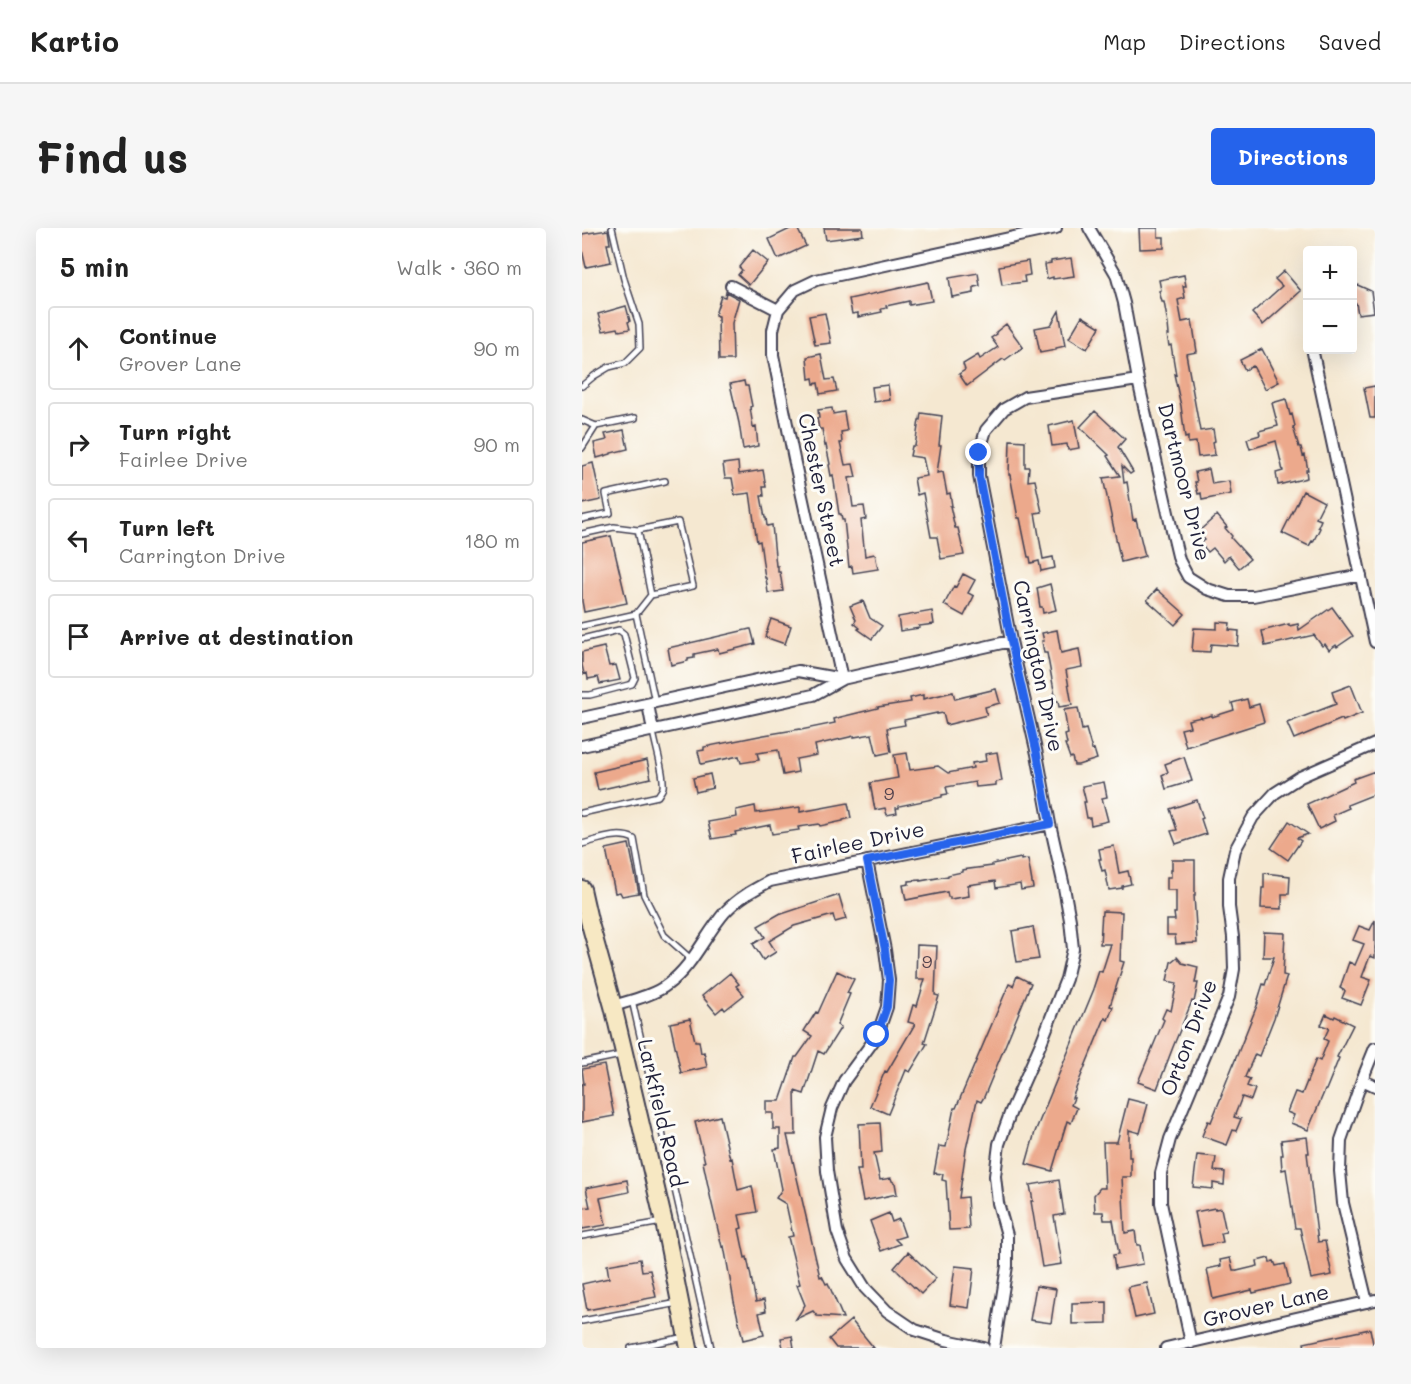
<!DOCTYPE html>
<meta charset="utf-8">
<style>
body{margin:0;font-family:Mali,sans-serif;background:#f6f6f6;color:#222}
.controls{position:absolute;right:18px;top:18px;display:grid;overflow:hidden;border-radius:6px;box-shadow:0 6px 24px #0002}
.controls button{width:54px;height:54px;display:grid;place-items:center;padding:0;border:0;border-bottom:2px solid #e0e0e0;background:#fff;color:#222;font:30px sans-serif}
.stop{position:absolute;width:18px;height:18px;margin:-14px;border:4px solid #2563eb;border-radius:50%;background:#fff}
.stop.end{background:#2563eb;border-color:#fff;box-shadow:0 2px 6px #0008}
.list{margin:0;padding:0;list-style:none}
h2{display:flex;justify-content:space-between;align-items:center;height:78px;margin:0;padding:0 24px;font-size:26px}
h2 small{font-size:20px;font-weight:400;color:#767676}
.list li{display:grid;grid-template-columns:39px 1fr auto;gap:18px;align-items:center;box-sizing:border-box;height:84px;margin:0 12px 12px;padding:0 12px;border:2px solid #e0e0e0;border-radius:6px}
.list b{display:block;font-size:22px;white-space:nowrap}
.list p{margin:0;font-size:20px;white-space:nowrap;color:#767676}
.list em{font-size:20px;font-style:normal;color:#767676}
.icon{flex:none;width:33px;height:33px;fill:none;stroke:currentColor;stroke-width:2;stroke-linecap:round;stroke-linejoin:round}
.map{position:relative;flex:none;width:793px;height:1120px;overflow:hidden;border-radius:6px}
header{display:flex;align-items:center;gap:36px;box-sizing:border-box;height:84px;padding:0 30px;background:#fff;border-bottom:2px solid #e0e0e0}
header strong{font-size:28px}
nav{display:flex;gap:33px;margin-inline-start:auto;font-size:21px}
.intro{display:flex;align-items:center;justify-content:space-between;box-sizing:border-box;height:144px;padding:0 36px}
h1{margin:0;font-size:42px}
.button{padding:15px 27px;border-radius:6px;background:#2563eb;color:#fff;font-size:21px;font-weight:700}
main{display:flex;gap:36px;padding:0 36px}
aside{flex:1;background:#fff;border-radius:6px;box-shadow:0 6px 24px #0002}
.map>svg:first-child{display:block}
</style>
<header>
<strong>Kartio</strong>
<nav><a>Map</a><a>Directions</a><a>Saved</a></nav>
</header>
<div class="intro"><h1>Find us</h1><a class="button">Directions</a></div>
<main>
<aside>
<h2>5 min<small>Walk · 360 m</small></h2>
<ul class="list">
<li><svg class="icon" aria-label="ahead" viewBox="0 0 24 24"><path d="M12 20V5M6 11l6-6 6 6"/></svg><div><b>Continue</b><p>Grover Lane</p></div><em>90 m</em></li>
<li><svg class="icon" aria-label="right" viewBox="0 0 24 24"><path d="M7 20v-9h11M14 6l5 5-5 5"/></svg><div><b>Turn right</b><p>Fairlee Drive</p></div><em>90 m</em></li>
<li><svg class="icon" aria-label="left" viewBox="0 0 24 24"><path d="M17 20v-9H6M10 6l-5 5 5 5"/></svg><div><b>Turn left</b><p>Carrington Drive</p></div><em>180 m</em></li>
<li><svg class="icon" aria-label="arrive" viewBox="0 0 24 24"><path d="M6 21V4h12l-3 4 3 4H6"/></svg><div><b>Arrive at destination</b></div></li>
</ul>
</aside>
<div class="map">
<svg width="793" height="1120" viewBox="0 0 793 1120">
<rect width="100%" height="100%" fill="#fdfcf7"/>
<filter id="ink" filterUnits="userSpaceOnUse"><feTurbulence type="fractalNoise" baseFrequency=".0167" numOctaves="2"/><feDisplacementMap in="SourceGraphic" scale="12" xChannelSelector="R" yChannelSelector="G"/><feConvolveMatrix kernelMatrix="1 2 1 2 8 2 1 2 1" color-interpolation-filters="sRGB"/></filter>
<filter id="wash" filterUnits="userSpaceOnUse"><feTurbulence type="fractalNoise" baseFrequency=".008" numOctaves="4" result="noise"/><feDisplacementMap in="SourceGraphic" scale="24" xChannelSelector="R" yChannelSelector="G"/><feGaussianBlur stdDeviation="1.35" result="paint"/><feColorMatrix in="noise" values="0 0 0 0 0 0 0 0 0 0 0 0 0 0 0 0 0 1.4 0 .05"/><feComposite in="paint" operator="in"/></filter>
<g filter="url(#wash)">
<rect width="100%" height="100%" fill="#f5e8d1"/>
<g id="blocks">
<!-- building -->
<path fill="#eca98c" d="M210 0H215L224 18 196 31 187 11Z
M242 0H280L281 7 244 12Z
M557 0H576V9H582V20L558 21Z
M26 2 28 16H25L29 34 4 39 0 22V6Z
M171 22 186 34 167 57 156 47 160 42 157 39Z
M489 30 492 48 471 51V49L465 51 463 36 469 35V33Z
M446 33 448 47 442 48 443 54 420 57 417 38Z
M702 43 719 63 681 97 670 85 700 58 693 51Z
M396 45 398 58 392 59V65L370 69 367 50Z
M602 47 604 58H601L603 70 596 72 600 94 610 92 615 124 604 126 618 203 631 201 633 213 631 214 633 227 616 229 614 214 606 215V209L603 210 599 178 592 146 594 147 589 117 587 118 585 107H587L586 96 582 74H580L577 63 579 62 577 52Z
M346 54 350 73 327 77V73L304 78 305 80 299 81 300 84 276 89V85L270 86 267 71Z
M771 55 789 63 792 84 776 86 774 75 771 73Z
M144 64 157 71 150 95 151 132H137L136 88 133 87 139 68 143 69Z
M44 78 48 93 46 94 48 101 37 103 36 100 21 103 16 86Z
M477 83 483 118 474 120V122L458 125 453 100 469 97Z
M243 85 249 115 233 117 227 88Z
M500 88 518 99 505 121 487 110Z
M424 96 441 119 423 132 421 131 385 158 377 146 383 142 381 136 396 127 398 131 416 119 409 110 415 106 414 104Z
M680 121 697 154 683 161 671 138 663 142 658 132Z
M239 126 244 152 252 151 255 163 238 166 236 155 232 156 231 150 227 151 225 129Z
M162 153 163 158H166L170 178 168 179 171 199 174 198 176 218 161 221 157 195 148 156Z
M306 157 308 172 292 174 290 159Z
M793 158V190H788L782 160Z
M704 171 708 187 710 186 713 198 711 199 717 219H719L721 228 723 227 726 242H724L725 250 696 257 694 245 701 243 694 213 668 221 665 211 678 207 677 203 696 198 690 175Z
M250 180 251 186 262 184 265 203 259 204 260 215H258L263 237 271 236 274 249 267 250 271 279 282 278 284 291 279 292 283 328 293 326 296 341 271 345 270 338 267 339 262 292H260L259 286H257L251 247 249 248 247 237 248 236 244 217 243 218 240 201H237L235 190H237L236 182Z
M513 183 543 211 536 219 551 244 548 246 540 238 542 255 545 254 551 292 554 291 563 328 539 334 521 250 538 248 525 228 527 227 498 199Z
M339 185 360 188 357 217H359L355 245 361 244 365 266 368 265 370 278H368L373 300H376L382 327 359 331 355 309H349L341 265 335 267 332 250 345 248 341 230 328 228 330 218H333L337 192H338Z
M492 192 497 220 486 222 485 216 470 218 467 198Z
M42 202 46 221 29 225V226L15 230 12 215 25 212 23 206Z
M428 212 443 213V239H447L446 253 453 252 460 284 453 285 461 331 471 329 473 340 459 343 457 333 449 335 448 329H446L438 290H436L428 247H427Z
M156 234 157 246 181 242 184 259H181L182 268H179L183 290H184L185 298 190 297 194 338H196V344H198L201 363 186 365 184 350H183L178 313 175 314 168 265 153 267 150 250H143L141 236Z
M11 235 19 272 0 276V238Z
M627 241 630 256 647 253 649 266 620 272 619 265 616 266 613 254H615L613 244Z
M721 263 742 274 734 290 739 292 736 299 738 300 731 314 730 313 727 318 700 305Z
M635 287 645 299 643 300 650 308 649 310 668 331 657 340 647 328 642 333 631 320 626 324 618 315 623 312 616 304Z
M29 308 45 375 2 384 0 373V314Z
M381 346 393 352 386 365 392 368 382 388 362 377 372 358 374 359Z
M468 356 474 382 461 385 460 379H458L455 360Z
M575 361 603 386 593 397 565 372Z
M281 373 288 390 300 398 290 411 276 401 278 400 272 395 274 392 268 378Z
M750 379 771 408 755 419 754 417 747 422 743 416 740 418 732 407 683 418 680 403 707 396V398L716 396 717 402Z
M350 383 352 396 337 398 338 400 318 403 316 389Z
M189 391 209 398 203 416 183 409Z
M635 394 648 395 647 402 657 403 656 418 629 416 628 424 610 423 612 400 635 401Z
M168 401H169L173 416 137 425 136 421 112 426V430L106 431V433L89 437 86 420Z
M475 402 479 425 497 421 500 439 484 442 490 477 477 479 476 473H474L465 425H462L460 413H462L460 405Z
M22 419 27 438 34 437 38 452 18 456 16 449 6 451 5 445 2 446 0 437V424Z
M769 457 780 485 761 493 760 491 712 511 705 495 754 476 750 464Z
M414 461 418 475 403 479 405 487 364 497 361 485 355 486V485L322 492 323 497 305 500 309 524 295 527 290 506 272 509V508L233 517 235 527 214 531 216 544 201 547 196 522 175 525 177 532 159 535 157 528 119 536 116 523 122 522V519L182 507 218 501 219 502 253 495 252 491 259 489 296 480V479L329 474 328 470 341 467V471L371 464 373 471Z
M665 471 667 479 677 476 682 494 604 519 599 501 608 499 606 492 619 489 620 490 630 487V489L652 482 650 475Z
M496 480 500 502 504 501 510 522 512 521 515 531 496 537H492L490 529 488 530 483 516H485L483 507 486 506 482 482Z
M415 524 420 553 414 554V557L394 559 393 554 364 559 366 566 360 567V569L317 578V580H314L315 585 305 587 303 580 293 582 288 555 316 550 312 527 325 525 328 542 356 538 366 545 391 540 390 535 404 533 403 526Z
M602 529 610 553 584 561 580 547 586 544 583 536Z
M65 532 69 550 16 562 12 544Z
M793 543V566L765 577 767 580 751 587 753 593 737 601 725 576 772 554 771 551Z
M128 546 131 560 114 564 111 550Z
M522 554 525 569 520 570 526 593 509 597 508 590H505L502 574H504L500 558Z
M615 572 621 590 619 591 624 606 594 616 589 603 595 602 588 581Z
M266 575 269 590 261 592V593L238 598 237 596 216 599 217 602 190 606 188 597 153 604 154 607 130 611 126 594 155 589 154 582 173 578 174 585 218 579V584Z
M707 593 726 606 715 610 719 613 706 632 689 620Z
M47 616 57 665 40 668 38 664 33 665 24 621Z
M532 618 537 645 546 643 549 656 540 658V660L527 662 523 642 520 643 517 631H519L517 621Z
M439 630V632L446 631 451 660 439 662 438 656 414 660 413 653 386 657 387 668 368 671V669H366L365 664 324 672 321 657 327 656V653L338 652V653L366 648V647L380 644V642L410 638V636Z
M590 632H613V667H612L615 715 594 716 593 707H585V692H593L592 685H594V662H585V649H589V642H590Z
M682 645 708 648 707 666H700V681L679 680 680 660H682Z
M257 667 264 691 253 694 251 687 212 698 187 713 194 724 181 732 171 716 183 709 176 698 199 685 200 686Z
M520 683 540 684 538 733 542 734 528 778 531 779 526 792 523 790 490 870H492L489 877 495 880 489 895 485 893 470 943 444 936 453 904 512 761H511L517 743 520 744 529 716H518Z
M793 692V730L788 728 780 749 789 752 779 777 760 770 763 763 758 760 767 734 773 737 782 716 771 712 777 698 788 702Z
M451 699 457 731 435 734 430 703Z
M682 704 703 705 701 747 705 748 692 790 677 828 673 826 663 849 668 851 665 858 673 861 669 872 660 869 652 889 659 891 654 903 651 902 645 917 620 908 626 893 629 894 640 867H639L676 775H675L681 756 683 757 692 729H681Z
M335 717 355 718 353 767 357 768 342 815 345 816 328 844 324 842 306 886 288 878 303 843 305 844 333 796 326 794 331 777 335 778 343 751H334Z
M595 729 600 735 616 739 613 755H616L612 774 610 773 591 819 575 861 556 854 582 792 580 790 584 781 589 783 595 755 585 753 589 734Z
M255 743 272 751 265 765 268 766 255 797 259 799 242 826 236 823 222 866 213 863 214 907H205L238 1049 240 1048 244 1056 246 1055 261 1090 235 1088 231 1083 214 1091 223 1077 215 1057 218 1056 206 1009 211 1008 204 976 194 970 200 961 192 921 198 920V901H191V885H184V873H198L213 829H215L230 808 222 803 234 784 236 785Z
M148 745 157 756 154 758 162 767 143 782 141 779 134 785 120 768Z
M435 748 449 755 402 869 399 874 395 872 384 921 377 970 385 969 387 1001 367 1002 364 953 360 952 361 946 352 945 357 918 364 919 372 880H374L427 756 431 758Z
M744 786 752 790 753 788 771 797 755 829 757 830 744 862H743L726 902 709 895 712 887 705 884 713 864 720 866 734 831 738 833 746 813 742 811 747 800 739 797Z
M108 791 113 813H117L119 825 122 824 125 839 99 845 88 795Z
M22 837 32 888 0 894V856H2L0 841Z
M546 871 566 876 558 905 547 902V929H549V949H540L543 1005 553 1003 555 1017H558L561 1036 533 1041 531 1027 537 1026 531 992H522L521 984H513L512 967 518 960H523L521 914H535Z
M138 888 148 931 150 930 156 962 170 958 175 984 157 987 160 1000 157 1001 163 1030 165 1029 174 1074 182 1072 184 1083 177 1085 182 1107 161 1112 152 1073 142 1018 140 1019 129 972 121 934H123L113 894Z
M298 895 300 924 292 925 298 952 309 950 310 953 313 955 315 966 281 973 275 942H279L277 896Z
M725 909 727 925H725L736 1014 743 1013 750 1047 729 1051 718 1000H713L704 941 700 942 699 927H701L699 912Z
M615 927 634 929 632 943 643 944 642 957 631 955V961L611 959Z
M45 952 47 964 18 970 24 997 0 1001V980L8 979 4 960Z
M477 952 482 986 472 988 480 1036 460 1039 449 973H451L448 957Z
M633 980V981L639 980 644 1004 639 1005 641 1014 620 1018 613 984Z
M307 985 310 994 317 991 323 1008 313 1011 318 1016 299 1023 288 993Z
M326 1024 354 1050 339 1066 312 1040Z
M648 1030 651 1042H655V1043L676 1038 675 1033 687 1030 688 1034 692 1033 694 1038 703 1036 708 1056 671 1065 670 1062 631 1071 625 1041 639 1038 638 1032Z
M58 1031 60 1043 68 1042 74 1069 5 1082 0 1056 27 1050 25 1037Z
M373 1038 392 1040 387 1080 368 1077Z
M565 1055 572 1086 553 1090 546 1059Z
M454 1058 474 1061 469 1095 448 1092Z
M525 1074V1095L490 1096V1075Z
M269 1092 292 1120H254L247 1111Z
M788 1101 792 1120H723L722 1115Z
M210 1108 212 1120H201L199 1110Z"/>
</g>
</g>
<g filter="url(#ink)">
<use href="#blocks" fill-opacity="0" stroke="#424052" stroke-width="1.5"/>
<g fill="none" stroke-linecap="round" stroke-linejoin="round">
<defs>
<path id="lane" d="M0 158 12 148 27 139 43 135 58 120 57 96 42 51 30 0
M0 192 14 198 53 190
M0 220 14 198
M0 291 28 285 24 266 83 253
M0 306 32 299 56 302 96 294 111 358 69 367
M54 386 73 474
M0 398 54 386 69 367 56 302
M0 411 37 402 42 406 53 450 50 456 8 467H0
M0 585 76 568C77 566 81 561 81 559 83 547 73 517 71 503
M0 616C16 612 36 603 52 611L62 667 82 707 109 731
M50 772 129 1120
M0 835 39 827
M0 1008 80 994
M0 1093 96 1075
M49 1120 103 1109"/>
<path id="street" d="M507 0 534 46 542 75 556 152 591 307 597 332 606 349 625 361 647 368H671L779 347
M149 58 196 82
M731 125 793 414
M260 451 212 231 191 127V102L196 82 213 62 234 52 474 0
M66 476 71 503
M0 490 216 443 260 451
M0 518 231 467 260 451 429 413
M285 633 303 722 307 752 305 779 295 808 262 853 250 880 243 909 245 943 255 1003 265 1031 283 1060 305 1083 333 1102 364 1112 402 1120
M31 778C47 773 73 767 86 756 111 738 123 707 143 684 156 670 171 662 188 653L468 596
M780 852 793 858
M785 1074 761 975 758 943 759 912 780 852 793 820
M609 1115 579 975V945L588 911 647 769 652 741 651 709 647 679V650L653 622 671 589 693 565 718 549 793 516
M412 1120 425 1038V1007L416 975 413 948 417 916 429 883 459 815 484 751 491 721 488 692 481 654 468 596 455 526 429 413 397 248V225L404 202 422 181 443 169 556 152
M584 1120 793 1072"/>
<path id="secondary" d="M0 661 7 692 31 778 83 999 107 1120"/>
</defs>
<!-- lane casing -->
<use href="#lane" stroke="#424052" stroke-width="8"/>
<!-- street casing -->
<use href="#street" stroke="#424052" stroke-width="14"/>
<!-- secondary casing -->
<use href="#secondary" stroke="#424052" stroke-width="20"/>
<!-- lane -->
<use href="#lane" stroke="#fff" stroke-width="5"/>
<!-- street -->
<use href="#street" stroke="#fff" stroke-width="10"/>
<!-- secondary -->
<use href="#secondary" stroke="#f7e8c3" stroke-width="16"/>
</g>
</g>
<g fill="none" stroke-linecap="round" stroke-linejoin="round" filter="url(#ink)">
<!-- route -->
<path stroke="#2563eb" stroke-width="8" d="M295 807 305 779 307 752 303 722 285 633 468 596 455 526 429 413 397 248V225"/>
</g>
<g text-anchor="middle" stroke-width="6" stroke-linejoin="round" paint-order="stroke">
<!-- number labels -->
<g font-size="18" fill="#54444f">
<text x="307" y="572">9</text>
<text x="345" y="740">9</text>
</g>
<!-- street labels -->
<g font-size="21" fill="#22223b" stroke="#fdfcf7">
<text transform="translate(602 254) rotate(76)" y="7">Dartmoor Drive</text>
<text transform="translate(239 262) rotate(78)" y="7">Chester Street</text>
<text transform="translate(456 438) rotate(78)" y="7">Carrington Drive</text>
<text transform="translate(276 615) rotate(-12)" y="7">Fairlee Drive</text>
<text transform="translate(607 810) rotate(-69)" y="7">Orton Drive</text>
<text transform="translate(79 885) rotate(77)" y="7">Larkfield Road</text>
<text transform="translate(684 1078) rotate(-13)" y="7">Grover Lane</text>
</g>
</g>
</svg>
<div class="controls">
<button>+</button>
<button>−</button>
</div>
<div class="stop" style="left:295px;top:807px"></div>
<div class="stop end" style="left:397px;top:225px"></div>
</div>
</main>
